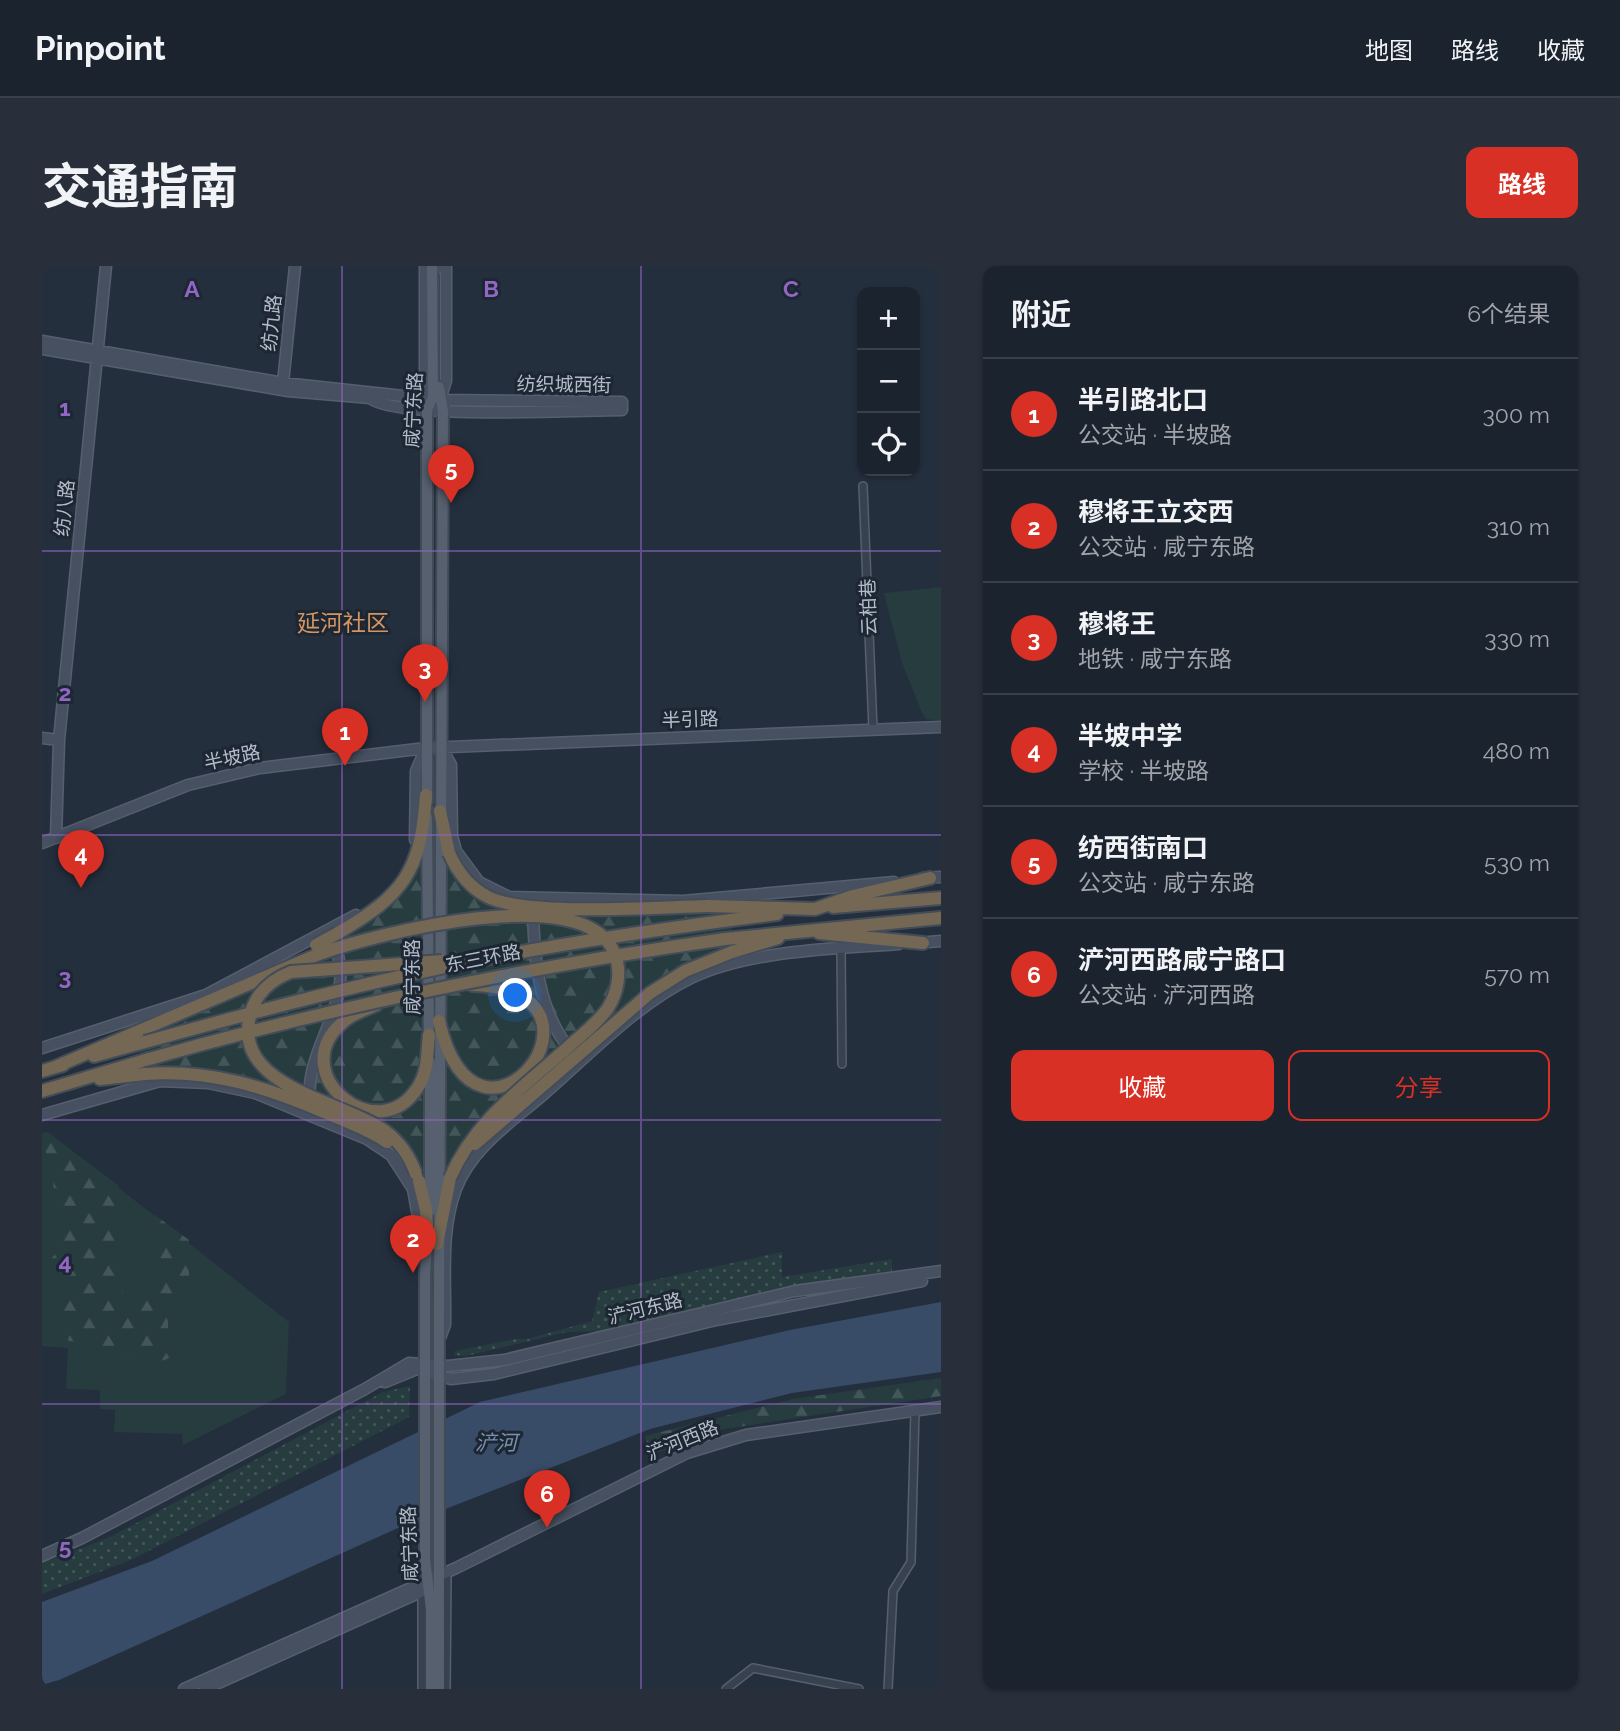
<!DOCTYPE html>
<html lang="zh">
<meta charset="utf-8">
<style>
body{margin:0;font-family:Raleway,"Noto Sans SC",sans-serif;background:#282f3a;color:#f1f3f6}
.controls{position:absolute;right:21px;top:21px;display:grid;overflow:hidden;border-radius:14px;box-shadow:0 2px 5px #0004}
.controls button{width:63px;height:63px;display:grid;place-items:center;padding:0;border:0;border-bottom:2px solid #39404a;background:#1b232e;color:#f1f3f6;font:35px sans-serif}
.you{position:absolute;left:474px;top:730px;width:24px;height:24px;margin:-18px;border:5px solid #fff;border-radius:50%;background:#1a73e8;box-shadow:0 0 0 10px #1a73e833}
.badge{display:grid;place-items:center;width:46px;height:46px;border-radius:50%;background:#d93025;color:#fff;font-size:23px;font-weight:700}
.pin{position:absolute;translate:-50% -58px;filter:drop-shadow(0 2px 4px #0008)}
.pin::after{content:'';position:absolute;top:37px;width:24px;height:21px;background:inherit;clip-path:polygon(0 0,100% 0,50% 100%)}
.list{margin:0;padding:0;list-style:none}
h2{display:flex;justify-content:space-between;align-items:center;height:91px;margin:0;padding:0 28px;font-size:30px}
h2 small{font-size:23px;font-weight:400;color:#a0a4aa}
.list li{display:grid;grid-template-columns:46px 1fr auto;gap:21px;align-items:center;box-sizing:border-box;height:112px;padding:0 28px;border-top:2px solid #39404a}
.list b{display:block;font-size:26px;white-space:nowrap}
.list p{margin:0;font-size:23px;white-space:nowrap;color:#a0a4aa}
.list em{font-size:23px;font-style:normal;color:#a0a4aa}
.actions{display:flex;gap:14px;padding:21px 28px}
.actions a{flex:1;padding:16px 0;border:2px solid #d93025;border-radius:14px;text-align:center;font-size:24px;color:#d93025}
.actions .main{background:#d93025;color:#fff}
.icon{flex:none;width:38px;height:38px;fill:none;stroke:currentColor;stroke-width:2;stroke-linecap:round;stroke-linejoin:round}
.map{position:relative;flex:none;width:899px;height:1423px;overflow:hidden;border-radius:14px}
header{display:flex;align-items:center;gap:42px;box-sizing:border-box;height:98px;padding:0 35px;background:#1b232e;border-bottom:2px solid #39404a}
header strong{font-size:33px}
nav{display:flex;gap:38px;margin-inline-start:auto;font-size:24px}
.intro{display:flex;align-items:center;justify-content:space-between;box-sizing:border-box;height:168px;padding:0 42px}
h1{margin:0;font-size:49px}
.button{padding:18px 32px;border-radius:14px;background:#d93025;color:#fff;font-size:24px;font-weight:700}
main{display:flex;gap:42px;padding:0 42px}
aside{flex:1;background:#1b232e;border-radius:14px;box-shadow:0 2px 5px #0004}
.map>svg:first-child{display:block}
</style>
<header>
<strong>Pinpoint</strong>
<nav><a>地图</a><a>路线</a><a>收藏</a></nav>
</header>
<div class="intro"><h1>交通指南</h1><a class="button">路线</a></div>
<main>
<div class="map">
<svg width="899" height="1423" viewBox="0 0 899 1423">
<defs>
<pattern id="forest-firs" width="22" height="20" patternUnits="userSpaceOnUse" patternTransform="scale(1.75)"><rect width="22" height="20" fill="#263c3f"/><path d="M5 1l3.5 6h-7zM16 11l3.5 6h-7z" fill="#435659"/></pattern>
<pattern id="park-dots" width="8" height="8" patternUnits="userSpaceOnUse" patternTransform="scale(1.75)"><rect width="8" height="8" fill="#263c3f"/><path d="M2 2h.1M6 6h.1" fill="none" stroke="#435659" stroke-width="1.8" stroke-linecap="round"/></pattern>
</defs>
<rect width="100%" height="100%" fill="#242f3e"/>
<!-- grass -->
<path fill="#263c3f" d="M899 321V455L884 453 880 447 860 397 842 327Z
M6 866 247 1056 244 1128 141 1179 140 1168 72 1166 73 1144 58 1143V1124L24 1123 26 1082 0 1080V867Z"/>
<!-- forest -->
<path fill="url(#forest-firs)" d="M403 586 438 629 689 643 691 682 471 838C430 856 417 876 401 917L384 915 367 884 237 820 212 812 159 803 102 801 94 771 277 682 371 608 381 587Z
M5 866 77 920 81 1041 103 1028 120 1004 113 949 147 974V1030L139 1021 126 1033V1085L131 1089C118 1101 96 1094 83 1086L75 1088 72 1095 57 1096V1084L53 1078 27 1075 20 1062 23 1024 0 1005 13 988 18 968 12 945 11 896 0 881V867Z
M899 1112V1130L676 1164 609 1189 603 1170 751 1133Z"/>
<!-- park -->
<path fill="url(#park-dots)" d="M740 986V1011L850 993V1008L565 1065 525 1066 424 1090 412 1089 413 1085 474 1073H485L550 1055 557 1026Z
M368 1120 367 1151 89 1294 0 1328V1297L66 1272 341 1126Z"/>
<!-- water -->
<path fill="#394c67" d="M899 1036V1106L750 1127 608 1163 365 1258 17 1414 0 1419V1336L110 1295 438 1136 748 1064Z"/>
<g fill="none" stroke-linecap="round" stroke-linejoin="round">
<defs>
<path id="street" d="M821 220 831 463
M799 684 800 798
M398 1310 405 1312 404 1423
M380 1423V1323
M684 1423 711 1402 817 1423
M846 1423 851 1325 869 1296 873 1145"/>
<path id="secondary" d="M383 0V112L389 128
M397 2V0
M0 75 241 117 398 134 580 136V144C536 144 355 154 328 132L246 125 0 83
M241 117 253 0
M399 130 404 115V0
M0 472 17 474
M399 481 409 499 410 570 414 585 437 616 467 631 641 635 852 616
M14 572 17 474 64 0
M373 574 374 505 384 482
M0 577 146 519 218 502 384 482 899 461
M881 612 899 611
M491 644C492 694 496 745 529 785
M875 677 899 675
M0 782 164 729 314 649
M268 835C262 781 317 733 292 678
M0 849 118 815 166 817 213 827 325 873 349 889 371 923 380 973
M398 1072 403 1059C404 1015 398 965 414 923 430 881 471 855 503 827 549 787 594 739 649 712 708 684 791 683 857 678
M343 1116 375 1103 409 1113 452 1108 674 1054 880 1015
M0 1290 40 1272 323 1123 367 1097 406 1100 462 1094 753 1025 899 1005
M142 1423 414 1302 645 1187 704 1169 899 1141
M163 1423 392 1320"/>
<path id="primary" d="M385 535V144L391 131 390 0
M385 551 387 777
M388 945V796
M386 968 383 1007V1292L389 1344V1423
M397 1423C397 997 396 571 401 145L397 121"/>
<path id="highway" d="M398 545 407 587
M665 640 773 643 811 630 888 612
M791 641 899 632
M681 655 735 648
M296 667C362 629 379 605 384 529
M777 667 881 677
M683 673 899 652
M690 686 736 672
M334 739C322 744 309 748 300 757 242 808 336 885 376 821 386 806 385 787 387 769
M397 755C435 922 591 723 430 719
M52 790 103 776
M13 801 277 688
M0 805 21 799
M58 813 103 808
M0 825 107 793
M377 915 384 944 386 974
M395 978 408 912"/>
</defs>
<!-- street casing -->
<use href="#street" stroke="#565f6c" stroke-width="10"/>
<!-- secondary casing -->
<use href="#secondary" stroke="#565f6c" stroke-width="13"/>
<!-- primary casing -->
<use href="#primary" stroke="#414a57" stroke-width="14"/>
<!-- highway casing -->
<use href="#highway" stroke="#434c59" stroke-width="16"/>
<!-- street -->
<use href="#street" stroke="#38414e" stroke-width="7"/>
<!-- secondary -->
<use href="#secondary" stroke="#465061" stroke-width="10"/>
<!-- primary -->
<use href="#primary" stroke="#56606e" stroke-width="10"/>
<!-- highway -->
<use href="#highway" stroke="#746855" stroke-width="12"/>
<defs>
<path id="highway-bridge" d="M407 587C415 605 428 622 446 631 486 651 615 641 665 640
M274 679 296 667
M277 688C334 668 541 614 572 686 580 705 576 726 566 742 555 758 538 770 524 783 480 822 432 856 408 912
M103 776C205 748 308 720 413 699 502 680 592 667 681 655
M107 793C297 739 487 701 683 673
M103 808C168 803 223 821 282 846 303 855 326 863 345 876
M433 878 608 727 643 705 690 686
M374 908C368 891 358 876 343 865 300 834 186 821 209 746 215 726 231 713 249 706L400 695"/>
</defs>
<!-- highway-bridge casing -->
<use href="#highway-bridge" stroke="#434c59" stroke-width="16" stroke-linecap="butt"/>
<!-- highway-bridge -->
<use href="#highway-bridge" stroke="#746855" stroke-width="12"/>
</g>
<!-- grid -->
<path fill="none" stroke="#9266c3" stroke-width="2" stroke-opacity="0.55" d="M300 0V1423M599 0V1423M0 285H899M0 569H899M0 854H899M0 1138H899"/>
<g text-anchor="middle" stroke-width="6" stroke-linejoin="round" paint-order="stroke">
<!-- street labels -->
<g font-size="19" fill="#b4bcc9" stroke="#1d2633">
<text transform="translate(229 57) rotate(-84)" y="7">纺九路</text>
<text transform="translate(522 118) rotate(1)" y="7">纺织城西街</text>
<text transform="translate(371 144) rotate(-87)" y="7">咸宁东路</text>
<text transform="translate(22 242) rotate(-84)" y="7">纺八路</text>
<text transform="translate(826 341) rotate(-92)" y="7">云柏巷</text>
<text transform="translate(648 453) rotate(-2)" y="7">半引路</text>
<text transform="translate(190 491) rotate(-12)" y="7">半坡路</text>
<text transform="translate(441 692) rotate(-11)" y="7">东三环路</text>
<text transform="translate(370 711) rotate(-90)" y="7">咸宁东路</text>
<text transform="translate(603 1042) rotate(-14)" y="7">浐河东路</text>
<text transform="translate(640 1174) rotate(-22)" y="7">浐河西路</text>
<text transform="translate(367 1278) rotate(-92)" y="7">咸宁东路</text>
</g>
<!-- water labels -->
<g font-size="21" font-style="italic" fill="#7c92b1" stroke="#1d2633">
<text x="454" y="1184">浐河</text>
</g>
<!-- quarter labels -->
<g font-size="23" fill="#d59563" stroke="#1d2633">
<text x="301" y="365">延河社区</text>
</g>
</g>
<g font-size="23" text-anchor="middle" font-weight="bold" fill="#9266c3" stroke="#1d2633" stroke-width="6" stroke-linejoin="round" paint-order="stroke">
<text x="150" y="31">A</text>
<text x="449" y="31">B</text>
<text x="749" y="31">C</text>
<text x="23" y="150">1</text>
<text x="23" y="435">2</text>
<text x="23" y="719">3</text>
<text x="23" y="1004">4</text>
<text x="23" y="1289">5</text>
</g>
</svg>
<div class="controls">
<button>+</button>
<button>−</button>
<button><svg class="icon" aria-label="locate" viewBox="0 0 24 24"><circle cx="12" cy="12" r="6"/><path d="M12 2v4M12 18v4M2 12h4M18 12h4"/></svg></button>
</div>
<div class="you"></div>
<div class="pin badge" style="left:303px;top:500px">1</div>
<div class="pin badge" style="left:371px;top:1007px">2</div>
<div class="pin badge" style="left:383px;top:436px">3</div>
<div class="pin badge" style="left:39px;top:622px">4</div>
<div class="pin badge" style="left:409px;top:237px">5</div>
<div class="pin badge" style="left:505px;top:1262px">6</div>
</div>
<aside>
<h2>附近<small>6个结果</small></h2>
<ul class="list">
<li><span class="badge">1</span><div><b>半引路北口</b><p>公交站 · 半坡路</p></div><em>300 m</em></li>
<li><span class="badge">2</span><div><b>穆将王立交西</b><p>公交站 · 咸宁东路</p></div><em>310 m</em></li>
<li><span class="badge">3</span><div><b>穆将王</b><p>地铁 · 咸宁东路</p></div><em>330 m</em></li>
<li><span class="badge">4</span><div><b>半坡中学</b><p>学校 · 半坡路</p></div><em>480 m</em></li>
<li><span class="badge">5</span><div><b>纺西街南口</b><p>公交站 · 咸宁东路</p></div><em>530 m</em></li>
<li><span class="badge">6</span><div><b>浐河西路咸宁路口</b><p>公交站 · 浐河西路</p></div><em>570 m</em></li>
</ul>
<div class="actions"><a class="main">收藏</a><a>分享</a></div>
</aside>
</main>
